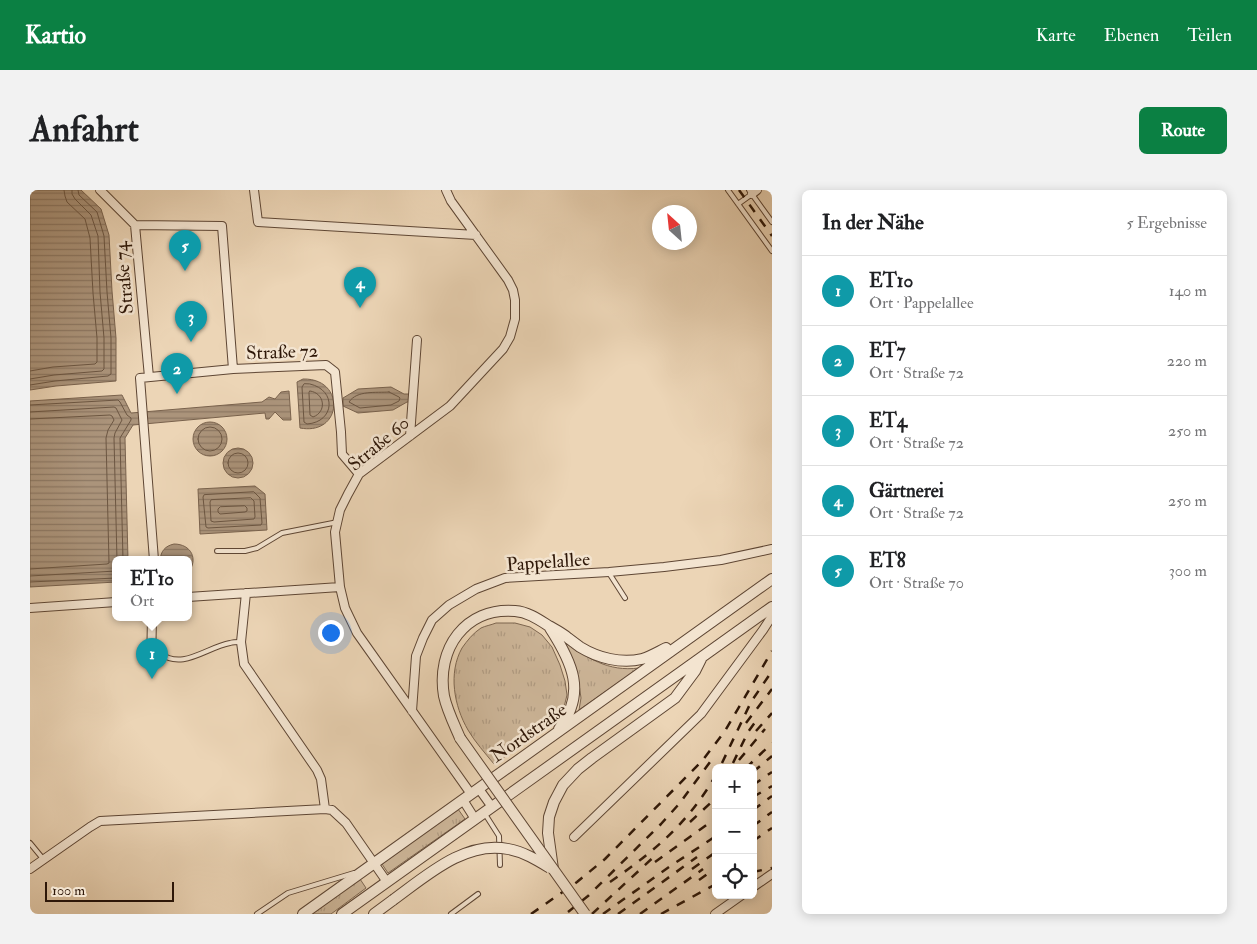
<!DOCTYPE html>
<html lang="de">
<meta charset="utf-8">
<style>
body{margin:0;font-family:"IM FELL Double Pica",serif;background:#f2f2f2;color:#202124}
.controls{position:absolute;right:15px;bottom:15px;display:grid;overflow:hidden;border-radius:8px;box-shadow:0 2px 12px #0003}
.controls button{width:45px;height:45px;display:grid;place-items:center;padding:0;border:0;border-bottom:1px solid #e0e0e0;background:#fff;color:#202124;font:25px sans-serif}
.compass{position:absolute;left:622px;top:15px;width:45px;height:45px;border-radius:50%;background:#fff;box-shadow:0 2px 12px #0003;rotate:333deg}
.scale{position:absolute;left:15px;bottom:12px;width:129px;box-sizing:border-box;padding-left:5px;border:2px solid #2e1708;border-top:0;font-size:14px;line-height:18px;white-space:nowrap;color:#2e1708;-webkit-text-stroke:4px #f3e4d0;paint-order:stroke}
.you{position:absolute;left:300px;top:442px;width:18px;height:18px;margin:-12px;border:4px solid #fff;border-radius:50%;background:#1a73e8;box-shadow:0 0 0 8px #1a73e833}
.badge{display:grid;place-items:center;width:32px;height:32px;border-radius:50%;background:#0b8043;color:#fff;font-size:16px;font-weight:700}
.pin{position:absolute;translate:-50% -41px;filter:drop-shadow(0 1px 2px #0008)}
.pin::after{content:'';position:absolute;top:26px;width:18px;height:15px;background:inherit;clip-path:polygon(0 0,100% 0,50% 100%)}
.popup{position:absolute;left:82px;top:366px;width:80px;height:65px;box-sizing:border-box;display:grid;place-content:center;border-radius:8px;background:#fff;filter:drop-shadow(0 1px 4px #0005);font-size:16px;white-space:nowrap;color:#757577}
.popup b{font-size:19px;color:#202124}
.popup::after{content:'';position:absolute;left:50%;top:100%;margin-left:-10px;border:10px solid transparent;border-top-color:#fff}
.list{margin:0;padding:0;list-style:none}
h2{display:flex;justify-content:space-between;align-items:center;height:65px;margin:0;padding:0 20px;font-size:21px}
h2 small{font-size:16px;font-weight:400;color:#757577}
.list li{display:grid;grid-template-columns:32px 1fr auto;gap:15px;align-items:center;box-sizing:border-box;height:70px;padding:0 20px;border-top:1px solid #e0e0e0}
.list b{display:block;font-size:19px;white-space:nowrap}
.list p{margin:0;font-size:16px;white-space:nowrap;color:#757577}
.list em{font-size:16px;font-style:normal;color:#757577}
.icon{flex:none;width:28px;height:28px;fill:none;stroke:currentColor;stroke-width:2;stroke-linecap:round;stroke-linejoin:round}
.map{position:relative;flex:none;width:742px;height:724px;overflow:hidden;border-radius:8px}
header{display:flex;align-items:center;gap:30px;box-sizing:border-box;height:70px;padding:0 25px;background:#0b8043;color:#fff}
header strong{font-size:24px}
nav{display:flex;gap:28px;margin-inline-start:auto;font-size:18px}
.intro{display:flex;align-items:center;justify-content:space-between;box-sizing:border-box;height:120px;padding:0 30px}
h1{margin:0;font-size:35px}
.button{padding:12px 22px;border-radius:8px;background:#0b8043;color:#fff;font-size:18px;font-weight:700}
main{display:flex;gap:30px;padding:0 30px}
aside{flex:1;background:#fff;border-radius:8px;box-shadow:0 2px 12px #0003}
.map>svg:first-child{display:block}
</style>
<header>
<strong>Kartio</strong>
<nav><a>Karte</a><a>Ebenen</a><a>Teilen</a></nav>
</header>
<div class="intro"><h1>Anfahrt</h1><a class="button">Route</a></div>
<main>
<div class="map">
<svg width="742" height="724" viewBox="0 0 742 724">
<defs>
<pattern id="grass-tufts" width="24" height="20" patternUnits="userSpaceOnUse" patternTransform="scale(1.25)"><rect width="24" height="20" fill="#ccb598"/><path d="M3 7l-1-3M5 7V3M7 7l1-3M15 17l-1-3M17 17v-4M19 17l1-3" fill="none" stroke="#b09b82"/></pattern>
<pattern id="water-rules" width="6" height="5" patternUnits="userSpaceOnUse" patternTransform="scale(1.25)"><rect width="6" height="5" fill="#ab947b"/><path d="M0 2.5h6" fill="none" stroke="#8c7863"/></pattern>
</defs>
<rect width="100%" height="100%" fill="#ecd5b6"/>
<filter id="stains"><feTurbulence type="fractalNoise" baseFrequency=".004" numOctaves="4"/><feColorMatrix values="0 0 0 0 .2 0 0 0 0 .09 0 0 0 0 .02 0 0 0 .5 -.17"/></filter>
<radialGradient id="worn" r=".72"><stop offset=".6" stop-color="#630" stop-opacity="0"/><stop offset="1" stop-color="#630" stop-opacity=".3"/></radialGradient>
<!-- grass -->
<path fill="url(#grass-tufts)" stroke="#7d6650" d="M466 433H485L500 437 512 445 522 457 530 475 535 491 537 505 534 517 527 529 518 537 464 574C455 563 445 552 438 540 424 516 418 483 432 458 437 451 443 443 451 438 455 436 461 435 466 433Z
M533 450C557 468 578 482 609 478L549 520 551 508 548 487Z
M428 619 435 629 358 683 352 674Z
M330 689 336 698 301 724H282Z"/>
<!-- water -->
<path fill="url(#water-rules)" stroke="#79624d" d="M0 0H51L71 19 79 45 82 101 86 148V191L26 196 0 200Z
M273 189C316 188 313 246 270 238L267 192Z
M361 197 374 204H380V212H377L363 220 328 223 313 216V208L328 199Z
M259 201 261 230H253L245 222 239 229H236L235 223 103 235 95 248 98 370H86V392L0 397V211L92 205 101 223 232 212 239 207 245 209 251 202Z
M163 249a17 17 0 1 1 34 0a17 17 0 1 1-34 0Z
M193 273a15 15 0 1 1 30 0a15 15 0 1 1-30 0Z
M225 296 235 304 237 340 170 344 168 299Z
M144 354C161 354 169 369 158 383V370H130C131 361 135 356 144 354Z"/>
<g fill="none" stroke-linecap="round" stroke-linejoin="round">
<!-- shore -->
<path stroke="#6c5642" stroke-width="1" d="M0 181 23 177 65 174 67 172V148L63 103 60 48 55 29 37 12 35 6 34 0
M0 189 24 185 72 181 74 179V148L70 102 68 46 61 25 45 9 42 4V0
M280 194C307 200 305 232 277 234L274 232 272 197 274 194Z
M0 195 25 191 78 186 81 184V148L77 102 74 46 67 22 49 5 48 0
M280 201C295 203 297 222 283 227L280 225 279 203Z
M359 202 369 207 370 208 369 211 361 215 330 218 319 212C327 200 346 203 359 202Z
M0 215 88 210 90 212 97 225 101 228V230L90 248 93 370
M0 222 84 217 86 218 92 230 85 243 84 248 87 370
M0 229 80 225 82 226 84 230 78 240 76 248 79 373 77 374 0 379
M168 249a12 12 0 1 1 24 0a12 12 0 1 1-24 0Z
M198 273a10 10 0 1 1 20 0a10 10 0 1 1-20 0Z
M224 302 230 308 232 333 231 335 178 338 176 337 173 307 174 305Z
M221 308 224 311 225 327 224 329 184 332 181 331 180 312 181 310Z
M215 316 217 318V321L215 322 190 324 188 322V319L190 317Z
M0 386 86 381
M0 392 86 388"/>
<defs>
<path id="service" d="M698 0 742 61
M719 0 742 32
M708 14 722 4
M187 361H215L227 358 252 343 308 332
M579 383 595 408
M122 455C124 457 127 461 130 463 152 481 177 457 200 453 203 452 207 452 211 452
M455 624 469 646 470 675
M0 653 14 670
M227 724 258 703 324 683
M421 724 448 704"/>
<path id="minor" d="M70 0 105 35 119 187
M224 0 228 32 446 45
M416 0 421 11 478 90 483 100 485 110V129L480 147 473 159 420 216 329 284 318 304 310 320 305 342 310 397 315 418 327 443 441 604
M722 4 727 0
M105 35 192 36 203 179
M380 246 387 150
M124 370 110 188 203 179 296 175 305 182 311 242 312 264 329 284
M216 403 211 452 214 474 287 580 291 589 295 619
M158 407 310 397
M0 418 86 412
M121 474 122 428
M382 521 386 466 393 448 402 430 419 415 446 399 475 388 579 382 634 377 691 370 742 359
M449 599 462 617
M433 610 445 629
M544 647 671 524 733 440 742 426
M0 679 60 637 70 631 295 619 302 620 316 633 357 692
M723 697 742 684
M685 724 712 705"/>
<path id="tertiary" d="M520 438C542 472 557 503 529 539
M430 548C424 534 417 520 414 506 406 459 435 417 485 421 498 422 508 429 519 436 526 440 532 443 538 448 542 451 546 454 550 457 568 468 591 474 612 469 620 467 628 462 636 458
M523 679 518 643 519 627 524 612 533 595 548 579 562 568 645 508 665 481 671 469
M273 724 742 389
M312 724 742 417
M344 724 363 710"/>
</defs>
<!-- service casing -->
<use href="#service" stroke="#5e4634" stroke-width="6"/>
<!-- minor casing -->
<use href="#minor" stroke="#5e4634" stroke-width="10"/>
<!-- tertiary casing -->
<use href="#tertiary" stroke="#5e4634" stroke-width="12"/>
<!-- service -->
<use href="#service" stroke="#f3e4d0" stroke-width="4"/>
<!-- minor -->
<use href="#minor" stroke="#f3e4d0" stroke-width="8"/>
<!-- tertiary -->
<use href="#tertiary" stroke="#f3e4d0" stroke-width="10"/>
<!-- rail -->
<path stroke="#2e1708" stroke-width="2.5" stroke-dasharray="9 9" stroke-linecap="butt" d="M709 0 742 46
M716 533 742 499
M726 541 742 523
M709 570 735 539
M692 573 721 512 742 481
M703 573 718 542 728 528
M716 578 742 553
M723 582 742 566
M723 595 742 582
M723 607 742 596
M723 620 742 606
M660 632 686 608
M723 636 742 622
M723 651 742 638
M625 672 686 628
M662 679 686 662
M723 682 742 678
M669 690 686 678
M580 692C625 661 658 633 686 585
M538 722 558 706 631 634 649 614 680 572
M501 724 547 692 575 669 672 571 695 541 742 461
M550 724 564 715
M562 724 628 663
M573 724 639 677 686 646
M588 724 667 667
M610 724 673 679
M631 724 686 694"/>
<defs>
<path id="tertiary-bridge" d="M430 548 555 724
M363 710C395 687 435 650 478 659 494 662 507 670 520 678"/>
</defs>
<!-- tertiary-bridge casing -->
<use href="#tertiary-bridge" stroke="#5e4634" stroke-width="12" stroke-linecap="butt"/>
<!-- tertiary-bridge -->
<use href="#tertiary-bridge" stroke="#f3e4d0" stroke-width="10"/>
</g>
<g text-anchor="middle" stroke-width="5" stroke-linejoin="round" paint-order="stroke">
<!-- street labels -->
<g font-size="19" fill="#2e1708" stroke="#f3e4d0">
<text transform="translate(93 88) rotate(-95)" y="7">Straße 74</text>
<text transform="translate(252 161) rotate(-2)" y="7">Straße 72</text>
<text transform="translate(348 253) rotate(-40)" y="7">Straße 60</text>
<text transform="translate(518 371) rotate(-4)" y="7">Pappelallee</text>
<text transform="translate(498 542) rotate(-35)" y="7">Nordstraße</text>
</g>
</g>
<rect width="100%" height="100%" filter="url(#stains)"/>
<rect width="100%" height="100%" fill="url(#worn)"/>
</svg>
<div class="controls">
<button>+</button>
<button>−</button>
<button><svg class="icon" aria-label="locate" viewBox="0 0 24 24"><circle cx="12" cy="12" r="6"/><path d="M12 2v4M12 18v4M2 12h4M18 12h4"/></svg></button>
</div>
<svg class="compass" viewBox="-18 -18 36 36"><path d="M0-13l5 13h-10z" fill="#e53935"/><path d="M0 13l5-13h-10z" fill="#757577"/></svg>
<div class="scale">100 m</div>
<div class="you"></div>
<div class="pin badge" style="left:122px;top:489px;background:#0f9aa8">1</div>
<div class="popup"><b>ET10</b>Ort</div>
<div class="pin badge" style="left:147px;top:204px;background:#0f9aa8">2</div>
<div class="pin badge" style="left:161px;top:152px;background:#0f9aa8">3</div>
<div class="pin badge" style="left:330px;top:118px;background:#0f9aa8">4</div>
<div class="pin badge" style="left:155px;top:81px;background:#0f9aa8">5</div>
</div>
<aside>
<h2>In der Nähe<small>5 Ergebnisse</small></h2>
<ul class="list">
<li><span class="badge" style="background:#0f9aa8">1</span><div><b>ET10</b><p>Ort · Pappelallee</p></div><em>140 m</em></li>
<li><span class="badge" style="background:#0f9aa8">2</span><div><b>ET7</b><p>Ort · Straße 72</p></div><em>220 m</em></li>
<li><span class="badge" style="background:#0f9aa8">3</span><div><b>ET4</b><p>Ort · Straße 72</p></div><em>250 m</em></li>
<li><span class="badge" style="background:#0f9aa8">4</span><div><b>Gärtnerei</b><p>Ort · Straße 72</p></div><em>250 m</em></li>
<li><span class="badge" style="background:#0f9aa8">5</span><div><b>ET8</b><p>Ort · Straße 70</p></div><em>300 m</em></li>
</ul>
</aside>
</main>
